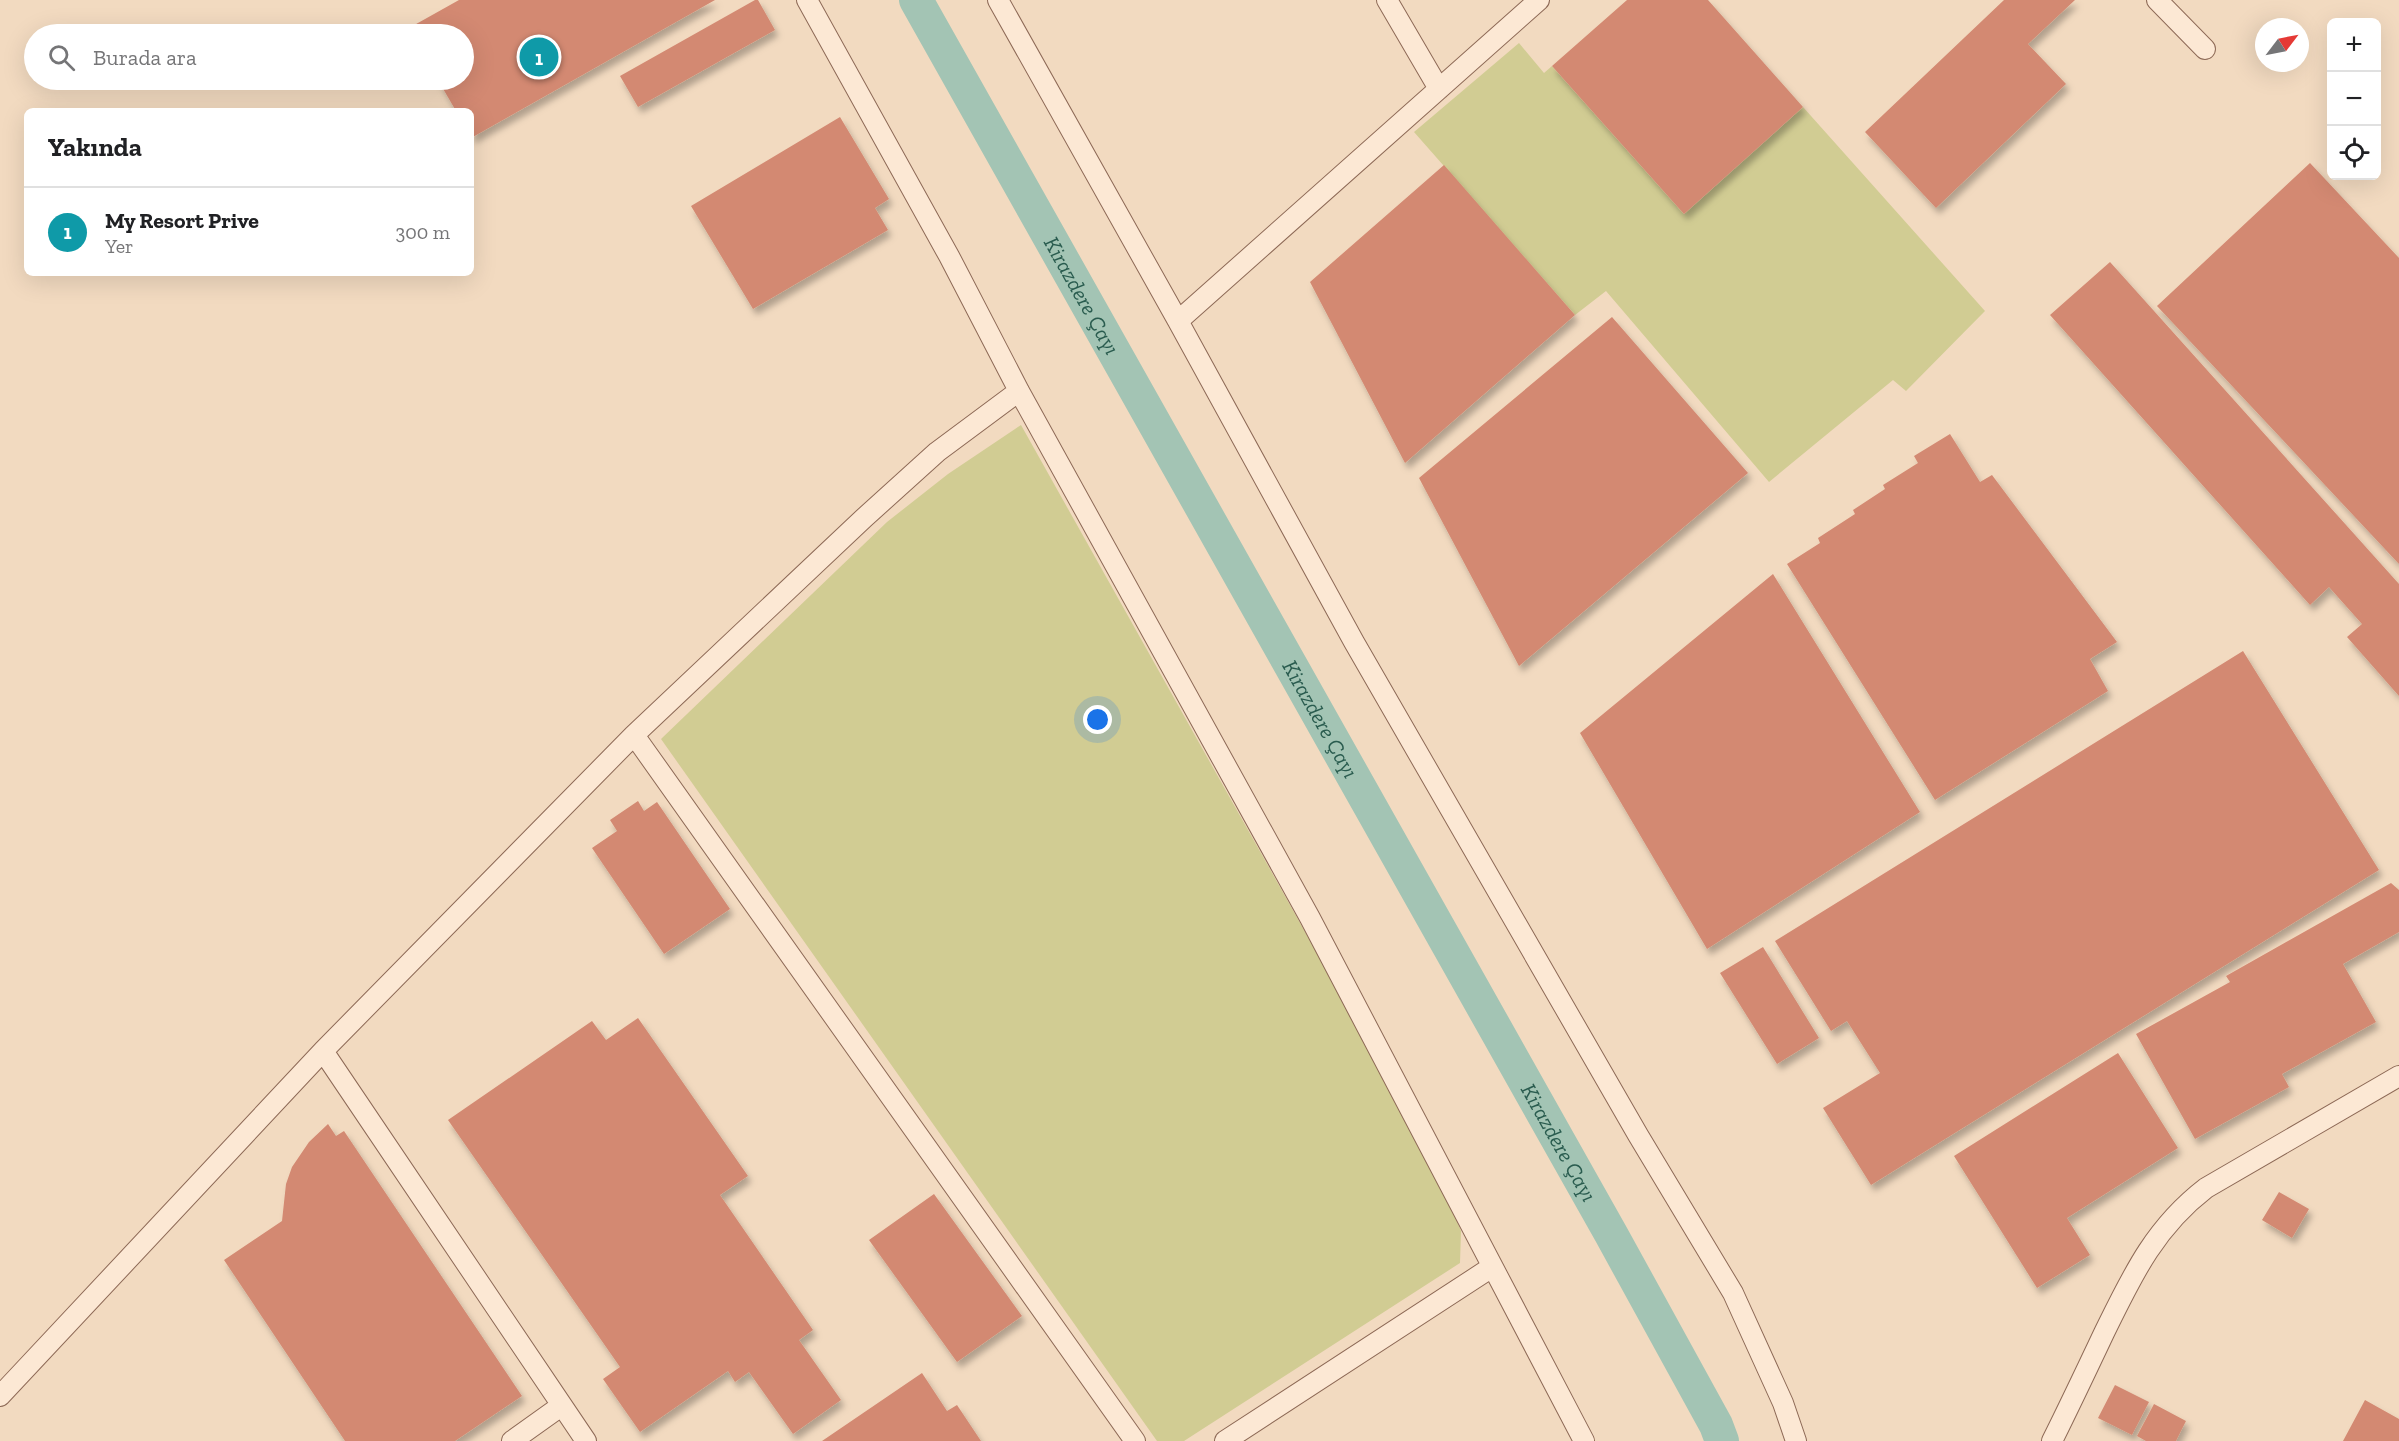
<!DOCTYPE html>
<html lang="tr">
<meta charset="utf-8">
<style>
body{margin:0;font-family:"Zilla Slab",serif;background:#f6f6f6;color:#202124}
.controls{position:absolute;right:18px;top:18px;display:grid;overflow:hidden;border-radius:9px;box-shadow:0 6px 24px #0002}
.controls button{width:54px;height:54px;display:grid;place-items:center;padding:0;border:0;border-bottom:2px solid #e0e0e0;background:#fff;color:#202124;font:30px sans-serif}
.compass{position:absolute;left:2255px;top:18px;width:54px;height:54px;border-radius:50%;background:#fff;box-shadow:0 6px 24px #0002;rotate:58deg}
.you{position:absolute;left:1098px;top:720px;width:21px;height:21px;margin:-15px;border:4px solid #fff;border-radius:50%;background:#1a73e8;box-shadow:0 0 0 9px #1a73e833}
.badge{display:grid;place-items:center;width:39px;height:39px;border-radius:50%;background:#a1213a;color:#fff;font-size:20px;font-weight:700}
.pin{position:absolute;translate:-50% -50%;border:3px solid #fff;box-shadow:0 2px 6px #0006}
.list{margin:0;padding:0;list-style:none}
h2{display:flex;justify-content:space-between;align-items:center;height:78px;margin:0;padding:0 24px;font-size:26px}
h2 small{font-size:20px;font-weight:400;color:#757577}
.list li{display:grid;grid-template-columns:39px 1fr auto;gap:18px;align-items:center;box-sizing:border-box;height:90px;padding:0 24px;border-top:2px solid #e0e0e0}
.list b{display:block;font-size:22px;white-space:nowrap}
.list p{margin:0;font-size:20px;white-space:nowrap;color:#757577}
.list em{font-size:20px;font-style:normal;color:#757577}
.icon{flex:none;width:33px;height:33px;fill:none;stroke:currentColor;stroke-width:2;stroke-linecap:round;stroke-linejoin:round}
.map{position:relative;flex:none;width:2399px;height:1441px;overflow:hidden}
.search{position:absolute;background:#fff;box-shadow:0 6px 24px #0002;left:24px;top:24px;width:450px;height:66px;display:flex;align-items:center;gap:15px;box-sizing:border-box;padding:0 21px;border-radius:33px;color:#757577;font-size:22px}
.panel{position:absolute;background:#fff;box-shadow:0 6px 24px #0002;left:24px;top:108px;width:450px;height:168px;border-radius:9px}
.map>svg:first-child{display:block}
</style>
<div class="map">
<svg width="2399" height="1441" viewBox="0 0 2399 1441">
<defs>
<filter id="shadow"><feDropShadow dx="3.5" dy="6" stdDeviation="3" flood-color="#0004"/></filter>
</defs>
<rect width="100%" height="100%" fill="#f2dac0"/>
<!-- green -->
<path fill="#d1cc93" d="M1519 43 1544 73 1552 66 1684 214 1803 107 1985 311 1906 391 1893 380 1769 482 1606 291 1575 315 1414 132Z
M1021 425 1313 946 1444 1190 1461 1231 1460 1263 1184 1441H1157L661 739 887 522 948 474Z"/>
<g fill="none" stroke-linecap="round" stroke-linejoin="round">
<!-- river -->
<path stroke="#a3c4b4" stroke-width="34" id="s1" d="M916 0 1611 1234 1716 1425 1722 1441"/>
</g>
<!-- building -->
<path fill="#d38972" filter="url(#shadow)" d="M459 0H715L471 138V111H456L438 80H464V34H413L409 28Z
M755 0H758L775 30 638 107 620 76Z
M1627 0H1708L1803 107 1684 214 1552 66Z
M2004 0H2075L2028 44 2066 84 1936 208 1865 132Z
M840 117 889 199 875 208 888 230 753 309 691 206Z
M2310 163 2399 258V564L2157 306Z
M1444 165 1575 315 1405 463 1310 282Z
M2110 262 2399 584V696L2347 637 2362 624 2329 587 2310 605 2050 315Z
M1612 317 1748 473 1519 666 1419 478Z
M1950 434 1980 482 1992 475 2117 642 2090 659 2108 691 1935 800 1787 564 1820 543 1818 538 1855 514 1853 510 1885 489 1883 485 1918 463 1914 456Z
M1773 574 1920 812 1707 949 1580 733Z
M2243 651 2379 870 1871 1185 1823 1108 1880 1073 1847 1021 1831 1031 1775 941Z
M638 801 644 811 657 802 730 909 664 954 592 848 617 831 610 820Z
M2391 883 2399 890V932L2343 964 2376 1022 2282 1074 2289 1087 2195 1139 2136 1034 2230 982 2226 976Z
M1763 947 1819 1038 1777 1064 1720 973Z
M638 1018 748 1176 720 1195 813 1330 799 1340 841 1400 793 1434 749 1372 735 1382 728 1371 640 1432 603 1379 620 1367 448 1120 592 1021 606 1040Z
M2118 1053 2178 1148 2067 1218 2090 1255 2037 1288 1954 1156Z
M328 1124 336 1136 344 1131 522 1396 455 1441H345L224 1260 282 1221 286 1184 292 1167 309 1142Z
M2279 1192 2309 1209 2292 1238 2262 1220Z
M934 1194 1022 1316 957 1362 869 1240Z
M922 1373 947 1411 957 1405 981 1441H822Z
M2115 1385 2149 1402 2132 1435 2098 1418Z
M2365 1400 2399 1419V1441H2343Z
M2154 1404 2186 1421 2176 1441H2146L2137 1436Z"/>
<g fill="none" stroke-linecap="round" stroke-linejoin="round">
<defs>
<path id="minor" d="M807 0 949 256 1019 391 1310 918 1584 1441
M998 0 1178 321 1354 642 1638 1135 1733 1293 1783 1403 1796 1441
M1387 0 1439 89
M2157 0 2205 49
M1178 321 1539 0
M634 735 1135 1441
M323 1051 586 1441
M0 1396 323 1051 634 735 864 518 937 452 1019 391
M512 1441 561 1406
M1225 1441 1492 1267
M2052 1441C2070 1405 2087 1369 2104 1333 2132 1276 2154 1228 2206 1188L2399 1076"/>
</defs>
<!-- minor casing -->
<use href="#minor" stroke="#8d6956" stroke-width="22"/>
<!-- minor -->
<use href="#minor" stroke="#fce8d4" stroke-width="20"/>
</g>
<g text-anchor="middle" stroke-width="4.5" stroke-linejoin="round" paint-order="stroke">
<!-- water labels -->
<g font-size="22" font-style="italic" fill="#2a5c4f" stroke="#f8e5d0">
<text dy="8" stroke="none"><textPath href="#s1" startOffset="339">Kirazdere Çayı</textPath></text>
<text dy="8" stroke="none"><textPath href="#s1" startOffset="825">Kirazdere Çayı</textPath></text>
<text dy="8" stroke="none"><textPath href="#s1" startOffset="1311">Kirazdere Çayı</textPath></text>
</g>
</g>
</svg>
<div class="controls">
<button>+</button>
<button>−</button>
<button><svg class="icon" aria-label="locate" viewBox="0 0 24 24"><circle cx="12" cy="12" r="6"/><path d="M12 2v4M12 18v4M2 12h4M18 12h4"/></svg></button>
</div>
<svg class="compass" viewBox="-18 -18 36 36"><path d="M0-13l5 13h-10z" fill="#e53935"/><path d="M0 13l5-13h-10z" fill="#757577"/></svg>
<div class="you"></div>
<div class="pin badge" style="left:539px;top:57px;background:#0f9aa8">1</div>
<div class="search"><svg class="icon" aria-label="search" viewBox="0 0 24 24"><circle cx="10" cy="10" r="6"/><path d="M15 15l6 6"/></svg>Burada ara</div>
<section class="panel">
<h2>Yakında<small></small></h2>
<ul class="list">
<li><span class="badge" style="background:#0f9aa8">1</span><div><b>My Resort Prive</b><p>Yer</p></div><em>300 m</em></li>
</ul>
</section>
</div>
